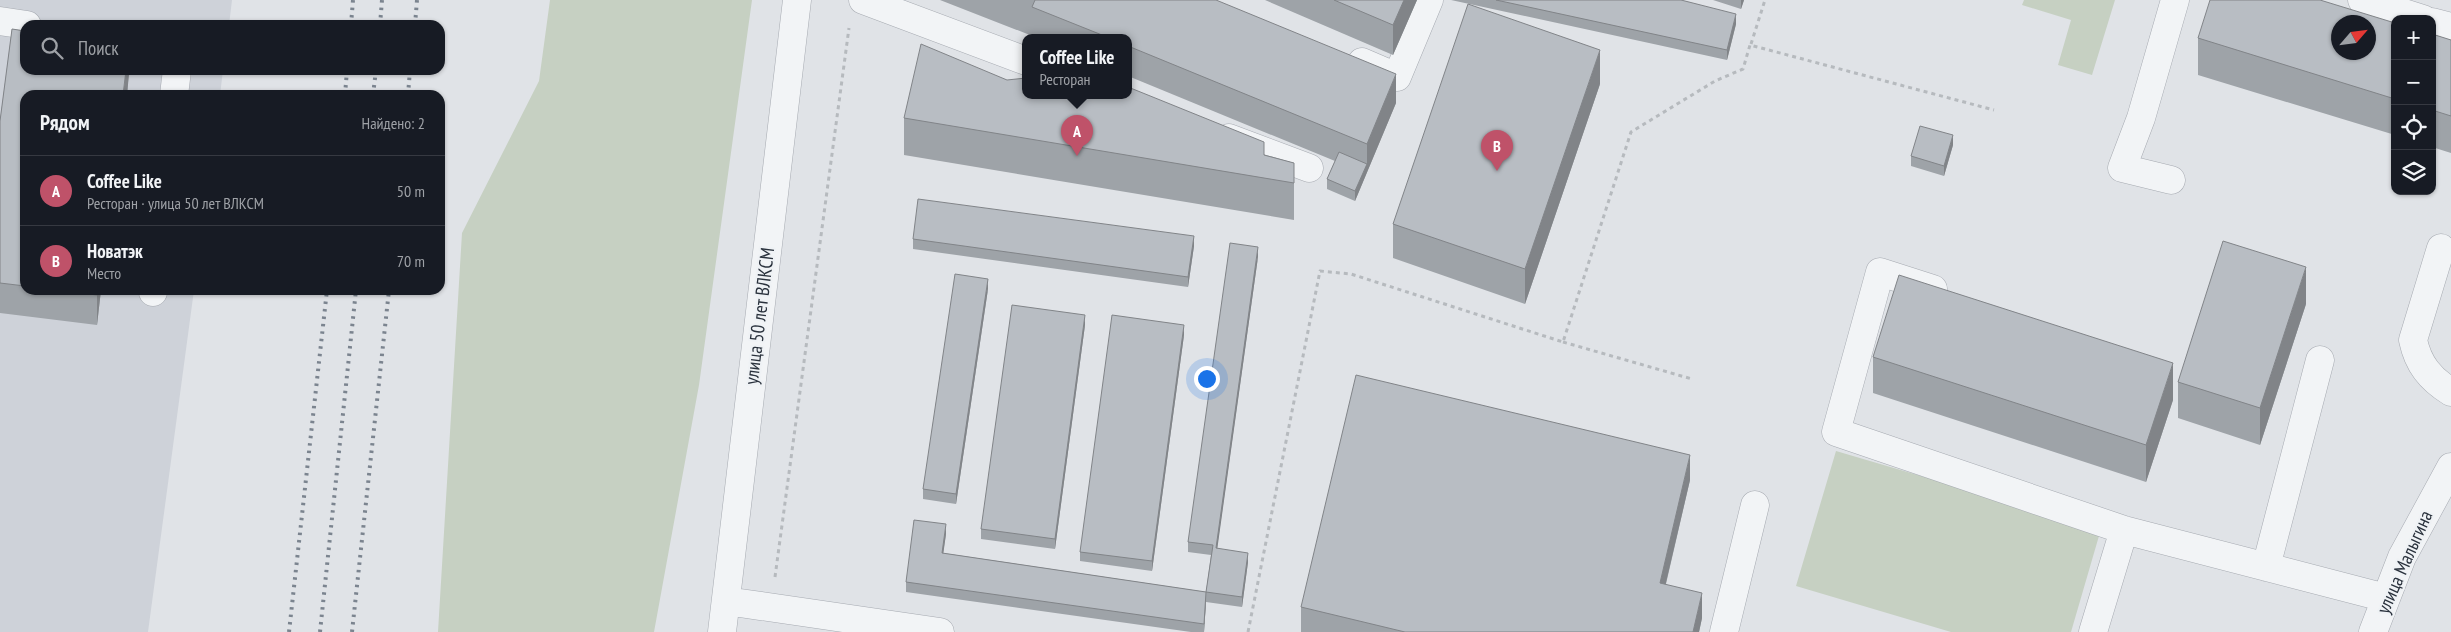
<!DOCTYPE html>
<html lang="ru">
<meta charset="utf-8">
<style>
body{margin:0;font-family:"PT Sans Narrow",sans-serif;background:#20242c;color:#f1f3f6}
.controls{position:absolute;right:15px;top:15px;display:grid;overflow:hidden;border-radius:10px;box-shadow:0 1px 4px #0004}
.controls button{width:45px;height:45px;display:grid;place-items:center;padding:0;border:0;border-bottom:1px solid #363941;background:#171b24;color:#f1f3f6;font:25px sans-serif}
.compass{position:absolute;left:2331px;top:15px;width:45px;height:45px;border-radius:50%;background:#171b24;box-shadow:0 1px 4px #0004;rotate:62deg}
.you{position:absolute;left:1206px;top:378px;width:18px;height:18px;margin:-12px;border:4px solid #fff;border-radius:50%;background:#1a73e8;box-shadow:0 0 0 8px #1a73e833}
.badge{display:grid;place-items:center;width:32px;height:32px;border-radius:50%;background:#bf5269;color:#fff;font-size:16px;font-weight:700}
.pin{position:absolute;translate:-50% -41px;filter:drop-shadow(0 1px 2px #0008)}
.pin::after{content:'';position:absolute;top:26px;width:18px;height:15px;background:inherit;clip-path:polygon(0 0,100% 0,50% 100%)}
.popup{position:absolute;left:1022px;top:34px;width:110px;height:65px;box-sizing:border-box;display:grid;place-content:center;border-radius:10px;background:#171b24;filter:drop-shadow(0 1px 4px #0005);font-size:16px;white-space:nowrap;color:#9ea1a6}
.popup b{font-size:19px;color:#f1f3f6}
.popup::after{content:'';position:absolute;left:50%;top:100%;margin-left:-10px;border:10px solid transparent;border-top-color:#171b24}
.list{margin:0;padding:0;list-style:none}
h2{display:flex;justify-content:space-between;align-items:center;height:65px;margin:0;padding:0 20px;font-size:21px}
h2 small{font-size:16px;font-weight:400;color:#9ea1a6}
.list li{display:grid;grid-template-columns:32px 1fr auto;gap:15px;align-items:center;box-sizing:border-box;height:70px;padding:0 20px;border-top:1px solid #363941}
.list b{display:block;font-size:19px;white-space:nowrap}
.list p{margin:0;font-size:16px;white-space:nowrap;color:#9ea1a6}
.list em{font-size:16px;font-style:normal;color:#9ea1a6}
.icon{flex:none;width:28px;height:28px;fill:none;stroke:currentColor;stroke-width:2;stroke-linecap:round;stroke-linejoin:round}
.map{position:relative;flex:none;width:2451px;height:632px;overflow:hidden}
.search{position:absolute;background:#171b24;box-shadow:0 1px 4px #0004;left:20px;top:20px;width:425px;height:55px;display:flex;align-items:center;gap:12px;box-sizing:border-box;padding:0 18px;border-radius:15px;color:#9ea1a6;font-size:19px}
.panel{position:absolute;background:#171b24;box-shadow:0 1px 4px #0004;left:20px;top:90px;width:425px;height:205px;border-radius:15px}
.map>svg:first-child{display:block}
</style>
<div class="map">
<svg width="2451" height="632" viewBox="0 0 2451 632">
<rect width="100%" height="100%" fill="#e0e3e7"/>
<!-- built -->
<path fill="#ced2d9" d="M0 0H232L229 25H25V70H223L220 95H25V290H194L148 632H0Z"/>
<!-- green -->
<path fill="#c6d0c2" d="M550 0H752L699 385 654 632H438L462 233 539 81Z
M2024 0H2115L2092 75 2058 65 2071 20 2022 5Z
M1836 451 2101 529 2071 632H1951L1796 586Z"/>
<g fill="none" stroke-linecap="round" stroke-linejoin="round">
<defs>
<path id="minor" d="M863 0 1026 61
M2362 0 2423 19
M0 21 27 25
M2432 22 2451 27
M1362 62 1397 77 1429 0
M174 95 177 70
M1229 138 1309 168
M2171 180 2122 168 2141 118 2175 0
M2441 248 2413 340C2418 364 2430 379 2451 392
M1933 289 1880 272 1836 432 2124 530 2386 598
M153 292V290
M2266 567 2320 360
M726 601 940 632
M722 632 797 0
M1724 632 1755 505
M2093 632 2124 530
M2373 632 2402 557 2451 467"/>
</defs>
<!-- minor casing -->
<use href="#minor" stroke="#a6aab1" stroke-width="29"/>
<!-- path -->
<path stroke="#b6babe" stroke-width="3" stroke-dasharray="4 4" stroke-linecap="butt" d="M1751 44 1765 0
M1563 342 1692 379
M775 577 849 28
M1248 632 1320 271 1351 274 1563 342 1631 132 1715 81 1743 69 1750 45 1994 110"/>
<!-- minor -->
<use href="#minor" stroke="#f2f4f6" stroke-width="28"/>
<!-- rail -->
<path stroke="#7b848f" stroke-width="4" stroke-dasharray="2.5 5" stroke-linecap="butt" d="M351 25 353 0
M380 25 382 0
M415 25 417 0
M345 95 347 70
M373 95 376 70
M408 95 410 70
M289 632 327 290
M320 632 356 290
M352 632 389 290"/>
</g>
<!-- wall -->
<path fill="#9ea3a8" d="M940 0H1216L1396 103 1355 201 1327 189V179L1335 161 1128 76V37H1035Z
M1265 0H1417L1393 55Z
M1451 0H1681L1736 24 1727 60Z
M1713 0H1744L1741 9Z
M2395 23V135L2198 75V38Z
M12 29 25 31V70H129L127 95H25V290H101L97 325 0 313V121Z
M2432 34 2451 40V153L2432 147Z
M1007 80 1294 163V220L904 155V118Z
M1600 84 1525 304 1393 258V224Z
M1953 145 1944 176 1911 166V156Z
M913 239 1194 246 1188 287 913 249Z
M1258 257 1217 548 1248 562 1242 607 1206 602 1204 632H1191L906 592V582L946 534 943 553 1206 592 1211 555 1188 552V542Z
M988 289 956 504 923 499V489Z
M2306 304 2260 445 2178 418V382Z
M1085 325 1055 549 981 539V529Z
M1184 335 1152 571 1080 561V552Z
M1873 357 2173 400 2146 482 1873 393Z
M1690 480 1666 584 1702 618 1699 632H1301V607Z"/>
<!-- shaded-wall -->
<path fill="#818488" d="M1404 0H1417L1393 55V25Z
M1741 0H1744L1741 9Z
M1736 14V24L1727 60V50Z
M1600 50V84L1525 304V269Z
M126 70H129V74L127 95H123Z
M1396 74V103L1355 201V191L1367 164V144Z
M1953 135V145L1944 176V166Z
M1194 236V246L1188 287V277Z
M1258 247V257L1216 558V548Z
M2306 267V304L2260 445V408Z
M988 279V289L956 504V494Z
M97 290H101L97 325Z
M1085 315V325L1055 549V539Z
M1184 325V335L1152 571V561Z
M2173 363V400L2146 482V445Z
M1690 455V480L1660 608V583Z
M946 524V534L942 563V553Z
M1248 553V562L1242 607V597Z
M1206 592V602L1204 632V624Z
M1702 593V618L1699 632H1693Z"/>
<!-- building -->
<path fill="#b8bdc3" stroke="#818488" fill-rule="evenodd" d="M1035 0H1216L1396 74 1367 144 1128 46V37H1107L1032 7Z
M1334 0H1404L1393 25Z
M1496 0H1681L1736 14 1727 50Z
M2210 0H2320L2395 23V99L2198 38ZM2338 22H2368V52H2338Z
M1468 4 1600 50 1525 269 1393 224Z
M12 29 25 31V70H126L123 95H25V286L0 283V121Z
M2432 34 2451 40V116L2432 110Z
M921 44 1007 80 1026 78V95H1128V87L1264 142V155L1294 163V183L904 118Z
M1920 126 1953 135 1944 166 1911 156Z
M1339 152 1367 164 1355 191 1327 179Z
M918 199 1194 236 1188 277 913 239Z
M2223 241 2306 267 2260 408 2178 382Z
M1230 243 1258 247 1216 548 1248 553 1242 597 1206 592 1213 545 1188 542Z
M955 274 988 279 956 494 923 489Z
M1899 275 2173 363 2146 445 1873 357Z
M55 290H97V295Z
M1012 305 1085 315 1055 539 981 529Z
M1112 315 1184 325 1152 561 1080 552Z
M1356 375 1690 455 1660 583 1702 593 1693 632H1405L1301 607Z
M914 520 946 524 942 553 1206 592 1204 624 906 582Z"/>
<g text-anchor="middle" stroke-width="4.5" stroke-linejoin="round" paint-order="stroke">
<!-- street labels -->
<g font-size="19" fill="#2a323d" stroke="#eff2f5">
<text transform="translate(759 316) rotate(-83)" y="7">улица 50 лет ВЛКСМ</text>
<text transform="translate(2404 562) rotate(-66)" y="7">улица Малыгина</text>
</g>
</g>
</svg>
<div class="controls">
<button>+</button>
<button>−</button>
<button><svg class="icon" aria-label="locate" viewBox="0 0 24 24"><circle cx="12" cy="12" r="6"/><path d="M12 2v4M12 18v4M2 12h4M18 12h4"/></svg></button>
<button><svg class="icon" aria-label="layers" viewBox="0 0 24 24"><path d="M12 4l9 5-9 5-9-5zM3 14l9 5 9-5"/></svg></button>
</div>
<svg class="compass" viewBox="-18 -18 36 36"><path d="M0-13l5 13h-10z" fill="#e53935"/><path d="M0 13l5-13h-10z" fill="#9ea1a6"/></svg>
<div class="you"></div>
<div class="pin badge" style="left:1077px;top:156px">A</div>
<div class="popup"><b>Coffee Like</b>Ресторан</div>
<div class="pin badge" style="left:1497px;top:171px">B</div>
<div class="search"><svg class="icon" aria-label="search" viewBox="0 0 24 24"><circle cx="10" cy="10" r="6"/><path d="M15 15l6 6"/></svg>Поиск</div>
<section class="panel">
<h2>Рядом<small>Найдено: 2</small></h2>
<ul class="list">
<li><span class="badge">A</span><div><b>Coffee Like</b><p>Ресторан · улица 50 лет ВЛКСМ</p></div><em>50 m</em></li>
<li><span class="badge">B</span><div><b>Новатэк</b><p>Место</p></div><em>70 m</em></li>
</ul>
</section>
</div>
